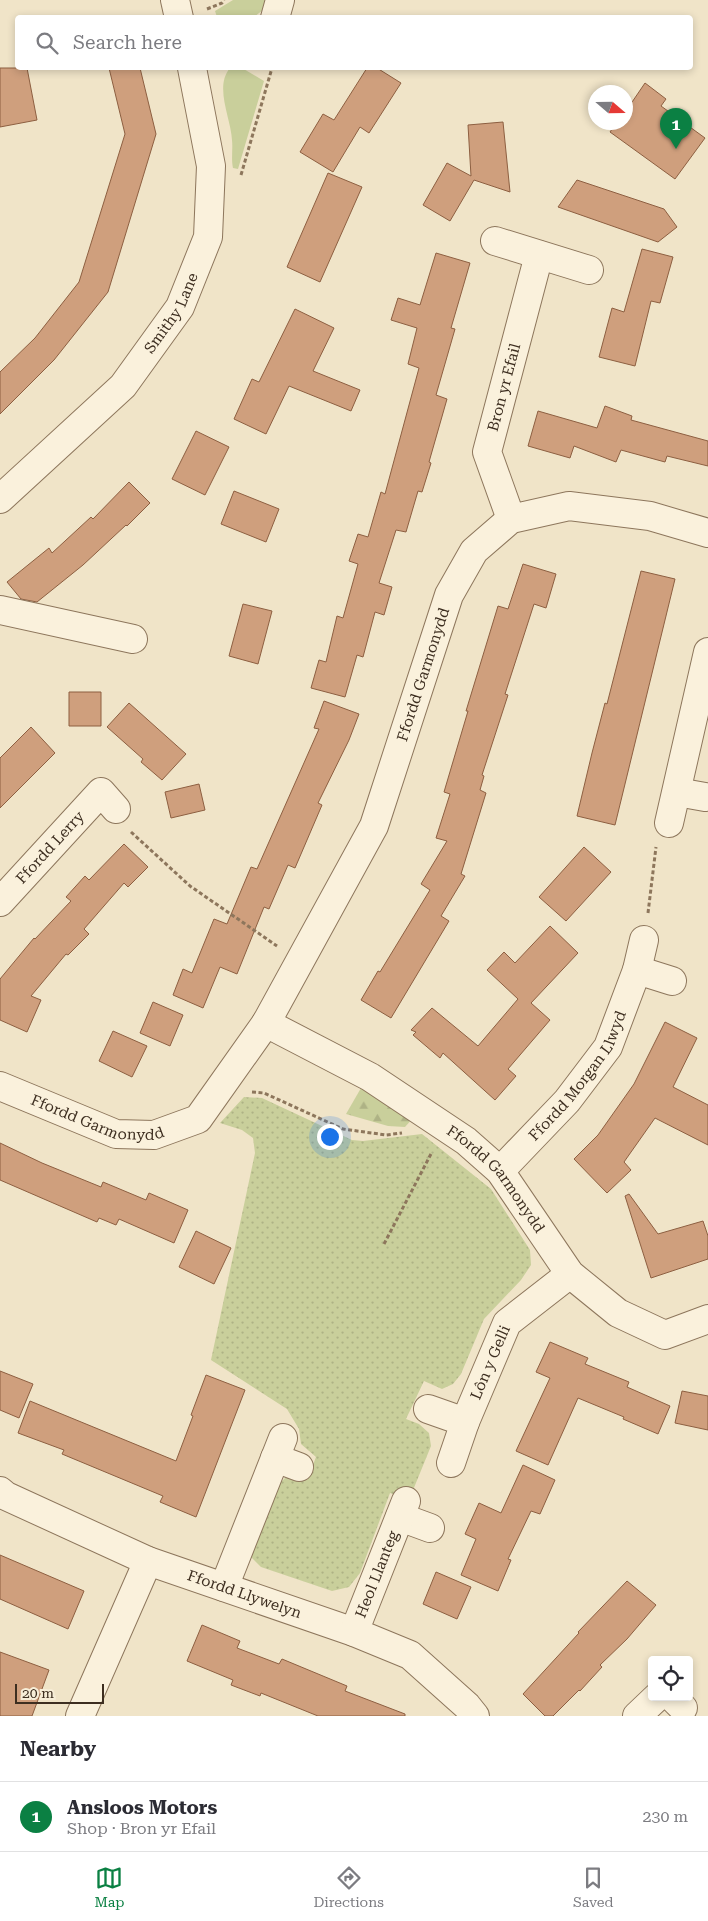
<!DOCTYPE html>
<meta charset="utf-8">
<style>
body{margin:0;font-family:"Roboto Serif",serif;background:#f7f7f7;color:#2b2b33}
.controls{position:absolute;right:15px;bottom:15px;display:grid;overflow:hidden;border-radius:5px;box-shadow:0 2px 8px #0003}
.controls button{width:45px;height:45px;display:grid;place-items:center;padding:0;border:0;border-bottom:1px solid #e1e1e2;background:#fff;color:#2b2b33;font:25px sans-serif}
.compass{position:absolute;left:588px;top:85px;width:45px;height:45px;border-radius:50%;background:#fff;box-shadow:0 2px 8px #0003;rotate:110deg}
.scale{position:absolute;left:15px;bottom:12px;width:89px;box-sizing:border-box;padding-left:5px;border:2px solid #3d2e20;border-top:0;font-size:14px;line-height:18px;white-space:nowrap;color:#3d2e20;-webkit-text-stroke:4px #f7eed8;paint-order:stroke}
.you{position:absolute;left:329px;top:1136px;width:18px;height:18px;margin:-12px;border:4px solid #fff;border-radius:50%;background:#1a73e8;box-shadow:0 0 0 8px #1a73e833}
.badge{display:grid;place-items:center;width:32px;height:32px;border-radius:50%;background:#0b8043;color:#fff;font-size:16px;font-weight:700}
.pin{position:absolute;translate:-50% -41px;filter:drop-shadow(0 1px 2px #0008)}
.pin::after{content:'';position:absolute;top:26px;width:18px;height:15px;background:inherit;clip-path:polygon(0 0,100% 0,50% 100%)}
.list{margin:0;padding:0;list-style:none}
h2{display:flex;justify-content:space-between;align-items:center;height:65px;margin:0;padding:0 20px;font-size:21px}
h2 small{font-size:16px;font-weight:400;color:#7c7c81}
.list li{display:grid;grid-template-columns:32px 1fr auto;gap:15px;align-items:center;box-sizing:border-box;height:70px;padding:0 20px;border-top:1px solid #e1e1e2}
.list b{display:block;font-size:19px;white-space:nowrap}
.list p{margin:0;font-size:16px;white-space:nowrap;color:#7c7c81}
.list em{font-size:16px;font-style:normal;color:#7c7c81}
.icon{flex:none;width:28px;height:28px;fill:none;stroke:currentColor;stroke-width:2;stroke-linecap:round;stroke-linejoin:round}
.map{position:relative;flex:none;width:708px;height:1716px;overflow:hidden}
.search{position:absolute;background:#fff;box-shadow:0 2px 8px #0003;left:15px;right:15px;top:15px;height:55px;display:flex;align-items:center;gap:12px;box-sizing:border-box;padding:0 18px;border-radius:5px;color:#7c7c81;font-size:19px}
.sheet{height:135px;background:#fff}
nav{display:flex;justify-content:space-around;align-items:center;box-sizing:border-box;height:70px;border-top:1px solid #e1e1e2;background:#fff;font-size:14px;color:#7c7c81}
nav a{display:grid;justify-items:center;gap:2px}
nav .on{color:#0b8043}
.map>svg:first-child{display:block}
</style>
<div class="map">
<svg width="708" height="1716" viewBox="0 0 708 1716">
<defs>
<pattern id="forest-firs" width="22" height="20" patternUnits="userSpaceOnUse" patternTransform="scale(1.25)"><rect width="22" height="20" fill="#c9cf9b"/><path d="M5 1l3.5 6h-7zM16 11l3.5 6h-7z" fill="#aeb285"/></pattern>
<pattern id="park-dots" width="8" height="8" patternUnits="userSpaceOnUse" patternTransform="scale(1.25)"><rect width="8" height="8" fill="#c9cf9b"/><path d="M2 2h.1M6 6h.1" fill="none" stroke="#aeb285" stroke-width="1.8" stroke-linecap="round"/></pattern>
</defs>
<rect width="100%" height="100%" fill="#f0e4c8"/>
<!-- grass -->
<path fill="#c9cf9b" d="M233 0H270L268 6 254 17H217L215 11Z
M230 68H242L264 81 238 169 233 168C231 159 233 149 232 140 231 118 214 87 230 68Z"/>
<!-- forest -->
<path fill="url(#forest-firs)" d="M361 1088 413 1118 405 1127 388 1126 346 1114Z"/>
<!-- park -->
<path fill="url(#park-dots)" d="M244 1097 262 1098 352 1140 363 1141 422 1134 491 1189 530 1250 531 1265 521 1280 484 1319 461 1374 453 1384 442 1389 424 1381 406 1419 419 1424 429 1433 431 1446 409 1500 390 1493 360 1573 349 1587 332 1591 261 1567 252 1558V1548L273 1490 287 1476 307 1480 316 1457 301 1444 299 1429 287 1409 211 1360 255 1153 253 1138 242 1130 220 1123Z"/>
<!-- building -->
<path fill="#cf9f7d" stroke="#8d5f41" d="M0 68H27L37 120 0 127Z
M109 68H140L156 134 108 292 54 360 0 414V372L35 338 79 282 125 134Z
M367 68H377L401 83 369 133 360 127 333 172 300 152 323 114 334 120Z
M645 83 666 99 661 106 705 138 675 179 610 132 617 122H626V111Z
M503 122 510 192 474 180 450 221 423 205 447 163 471 176 468 125Z
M328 173 362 187 320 282 287 267Z
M577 180 664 209 677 227 658 242 558 207Z
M642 249 673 257 660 303 651 301 635 366 599 357 612 308 624 312Z
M436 253 470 263 451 328 455 329 436 395 447 399 429 462 431 463 422 492 418 491 406 532 396 530 379 583 392 587 384 615 375 612 363 657 357 655 345 697 311 688 319 660 326 662 337 616 343 618 358 564 349 561 358 534 368 537 381 492 385 494 419 368 408 364 417 328 391 320 398 298 420 305Z
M295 309 334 328 313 371 360 390 351 411 289 386 266 434 234 419 252 379 259 382Z
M605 406 632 416 631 420 708 441V466L667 456 665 462 621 450 616 462 574 446 570 458 528 446 538 411 597 428Z
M196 431 229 447 205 495 172 479Z
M129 482 150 503 127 526 126 525 83 565 37 602 21 599 7 582 49 548 52 553 91 517 93 519Z
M234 491 279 509 266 542 221 524Z
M523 564 556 574 546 608 534 604 505 694 508 695 482 775 484 776 480 790 486 793 461 874 465 876 441 916 449 921 391 1018 361 1000 378 971 380 972 430 890 421 884 447 841 436 838 450 794 444 792 468 711H466L498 606 508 609Z
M641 571 675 579 615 825 577 816 592 753 605 703 607 704Z
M243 604 272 611 258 664 229 656Z
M69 692H101V726H69Z
M324 701 359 714 349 740 318 803 322 805 295 868 288 865 269 909 264 907 237 974 220 967 203 1008 173 995 183 969 192 973 214 919 227 924 251 867 257 869 319 729 314 728Z
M129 703 186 754 162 780 141 762 143 759 107 727Z
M31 727 55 753 0 808V758Z
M199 784 205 810 171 818 165 792Z
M124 844 148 867 128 887 124 883 84 929 89 934 68 955 66 954 31 996 41 1000 27 1032 0 1020V979L34 938 35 939 71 901 66 897 85 876 89 880Z
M584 847 611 872 566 921 539 897Z
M550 926 578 953 531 1003 550 1020 508 1069 516 1076 495 1100 443 1053 440 1058 413 1035 416 1032 411 1030 432 1008 478 1046 518 999 487 970 504 952 515 963Z
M153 1002 183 1015 170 1046 140 1033Z
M665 1022 697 1038 673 1087 708 1105V1145L655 1118 624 1162 631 1170 607 1193 574 1159 598 1135 634 1084Z
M113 1031 147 1046 132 1077 99 1061Z
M0 1143 42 1163 101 1187 103 1182 146 1200 149 1193 188 1210 174 1243 119 1219 116 1225 99 1218 97 1222 0 1180Z
M629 1194 658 1234 703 1221 708 1236V1259L651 1278 625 1196Z
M196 1231 231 1248 214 1284 179 1267Z
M550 1342 588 1358 585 1364 629 1382 627 1387 670 1406 658 1434 623 1419 624 1417 578 1398 548 1465 516 1451 550 1378 536 1372Z
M0 1371 33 1384 19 1418 0 1410Z
M206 1375 245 1390 196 1517 160 1502 163 1496 62 1454 64 1450 18 1433 30 1401 176 1461 193 1416 191 1415Z
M682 1391 708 1396V1430L675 1423Z
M523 1465 555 1480 540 1514 531 1511 508 1559 511 1560 498 1591 461 1575 476 1539 465 1534 479 1503 501 1513Z
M0 1555 84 1591 68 1629 0 1599Z
M436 1572 471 1587 457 1619 423 1604Z
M627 1581 656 1605 627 1639 600 1665 602 1667 580 1691 579 1690 553 1716H545L523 1694 579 1633 578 1632Z
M202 1625 240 1641 237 1648 279 1664 282 1659 347 1686 345 1691 405 1714V1716H318L261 1693 260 1696 231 1685 233 1680 187 1661Z
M0 1652 49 1670 32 1716H0Z"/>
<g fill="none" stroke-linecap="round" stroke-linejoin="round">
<defs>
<g id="minor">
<path d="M175 0 179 18"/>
<path d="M275 18 280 0"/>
<path d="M495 241 589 270"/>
<path id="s1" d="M0 499 123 386 180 307 208 237 211 166 192 68"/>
<path id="s2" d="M511 519 487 452 539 255"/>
<path d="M0 610 133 639"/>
<path d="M677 792 705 797"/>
<path d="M669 823 708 652"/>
<path id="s3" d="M0 902 101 792 116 809"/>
<path d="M637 970 672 981"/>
<path id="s4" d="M266 1023 370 1077 466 1141 500 1171 570 1274 618 1313 665 1335 708 1319"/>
<path id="s5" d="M0 1086 116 1134 154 1135 198 1119 266 1023 374 826 449 595 474 551 511 519 569 506 650 516 708 533"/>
<path id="s6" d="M500 1171 567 1101 608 1047 637 970 644 940"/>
<path d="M428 1409 465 1422"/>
<path d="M275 1458 299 1467"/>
<path id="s7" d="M451 1463 465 1422 507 1323 570 1274"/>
<path id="s8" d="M0 1491 6 1496 148 1561 354 1632 410 1655 467 1706 475 1716"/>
<path d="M400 1517 430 1528"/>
<path d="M224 1587 283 1438"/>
<path id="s9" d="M354 1632 406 1501"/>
<path d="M672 1697 683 1708"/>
<path d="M80 1716 148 1561"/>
<path d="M637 1716 657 1697"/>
</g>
</defs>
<!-- minor casing -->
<use href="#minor" stroke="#8d765c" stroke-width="30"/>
<!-- path -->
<path stroke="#8d765c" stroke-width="3" stroke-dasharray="4 2.5" stroke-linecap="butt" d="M207 9 222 3 224 0
M241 175 272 68
M131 832 190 886 277 946
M648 913 656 847
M252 1092 264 1093 343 1129 386 1135 402 1133
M384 1244 432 1152"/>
<!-- minor -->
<use href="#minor" stroke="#faf1dc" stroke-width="28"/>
</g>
<g text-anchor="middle" stroke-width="4" stroke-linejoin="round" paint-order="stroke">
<!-- street labels -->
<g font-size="15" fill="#3d2e20" stroke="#f7eed8">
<text dy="5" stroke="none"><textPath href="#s1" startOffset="255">Smithy Lane</textPath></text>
<text dy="5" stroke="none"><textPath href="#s2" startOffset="138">Bron yr Efail</textPath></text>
<text dy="5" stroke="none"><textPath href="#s5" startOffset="712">Ffordd Garmonydd</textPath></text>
<text dy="5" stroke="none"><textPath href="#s3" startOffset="74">Ffordd Lerry</textPath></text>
<text dy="5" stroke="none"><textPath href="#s6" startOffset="124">Ffordd Morgan Llwyd</textPath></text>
<text dy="5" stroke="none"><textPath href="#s5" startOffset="104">Ffordd Garmonydd</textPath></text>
<text dy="5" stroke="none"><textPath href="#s4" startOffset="281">Ffordd Garmonydd</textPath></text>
<text dy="5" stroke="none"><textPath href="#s7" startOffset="108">Lôn y Gelli</textPath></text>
<text dy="5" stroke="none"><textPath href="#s9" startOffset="62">Heol Llanteg</textPath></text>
<text dy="5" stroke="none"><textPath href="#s8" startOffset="266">Ffordd Llywelyn</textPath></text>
</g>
</g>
</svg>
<div class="controls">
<button><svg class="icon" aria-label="locate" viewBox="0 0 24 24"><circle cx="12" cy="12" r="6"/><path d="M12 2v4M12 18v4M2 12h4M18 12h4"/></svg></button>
</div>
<svg class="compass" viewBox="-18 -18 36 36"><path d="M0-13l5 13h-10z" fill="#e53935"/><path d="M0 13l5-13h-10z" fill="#7c7c81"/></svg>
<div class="scale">20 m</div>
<div class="you"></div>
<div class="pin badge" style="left:676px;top:149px">1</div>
<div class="search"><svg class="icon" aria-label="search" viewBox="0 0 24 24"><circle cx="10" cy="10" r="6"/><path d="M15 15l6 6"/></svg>Search here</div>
</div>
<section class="sheet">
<h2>Nearby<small></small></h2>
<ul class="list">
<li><span class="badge">1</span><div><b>Ansloos Motors</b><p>Shop · Bron yr Efail</p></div><em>230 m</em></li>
</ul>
</section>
<nav>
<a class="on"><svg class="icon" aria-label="map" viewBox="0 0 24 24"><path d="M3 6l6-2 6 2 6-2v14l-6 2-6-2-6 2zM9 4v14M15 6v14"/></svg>Map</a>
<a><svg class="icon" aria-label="directions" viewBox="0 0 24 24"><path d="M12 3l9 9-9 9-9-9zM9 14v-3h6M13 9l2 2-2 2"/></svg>Directions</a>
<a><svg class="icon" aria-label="saved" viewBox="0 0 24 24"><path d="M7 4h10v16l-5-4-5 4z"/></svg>Saved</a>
</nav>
